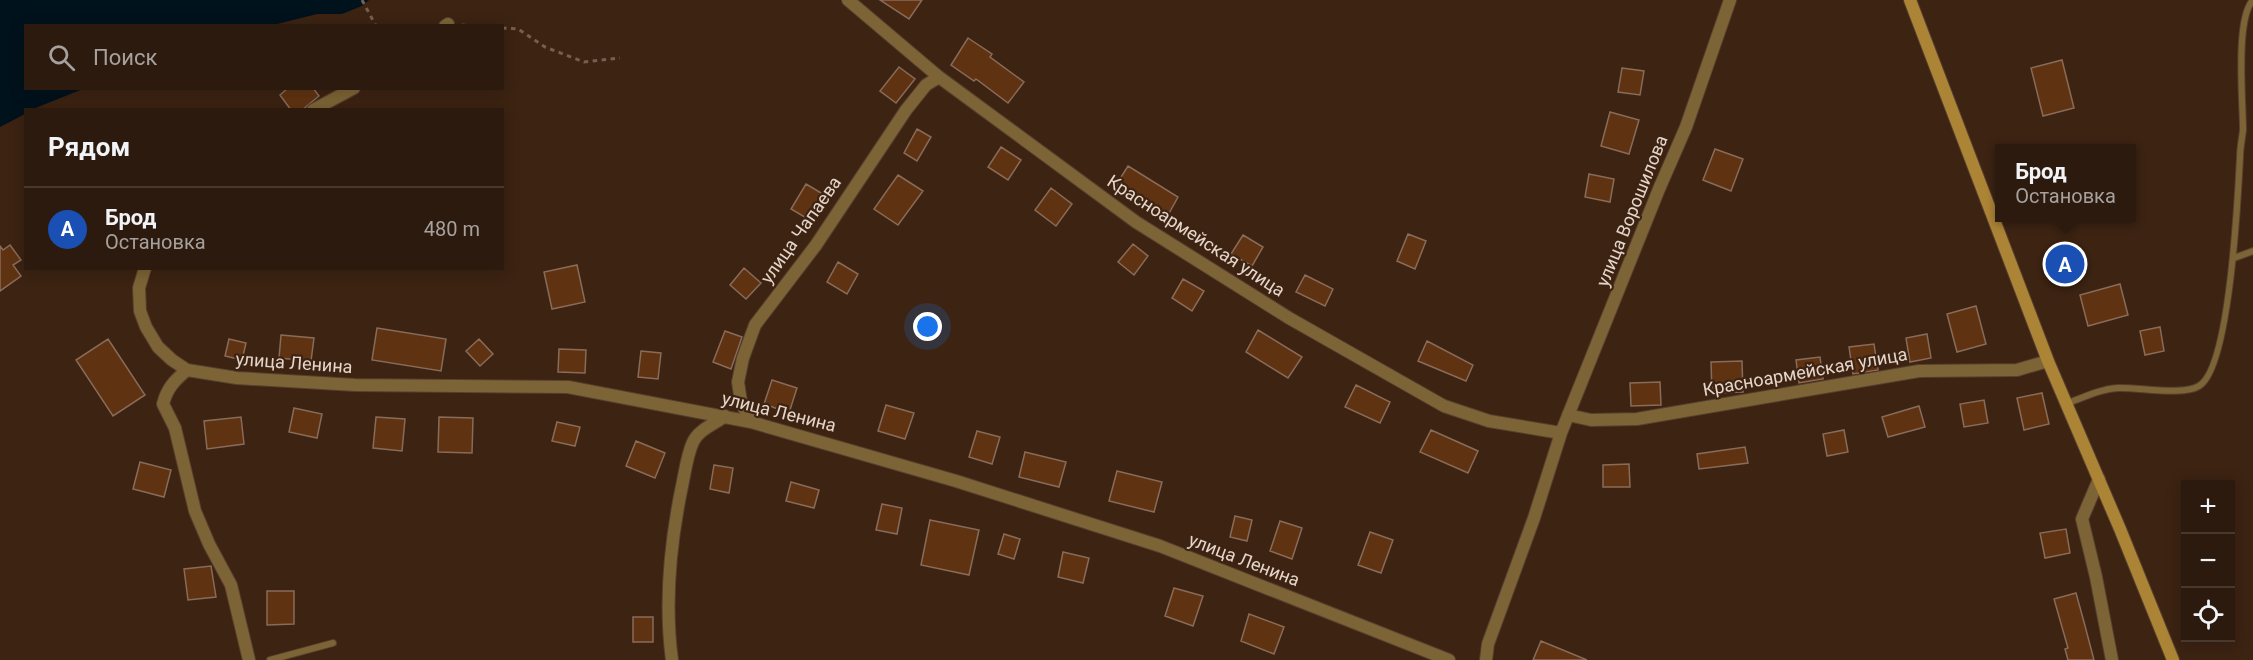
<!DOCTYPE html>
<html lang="ru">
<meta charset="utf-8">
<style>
body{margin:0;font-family:Roboto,sans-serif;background:#352317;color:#f1f3f6}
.controls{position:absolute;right:18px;bottom:18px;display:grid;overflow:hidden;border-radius:0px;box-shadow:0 3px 15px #0003}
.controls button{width:54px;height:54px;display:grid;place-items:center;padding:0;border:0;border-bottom:2px solid #48382e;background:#2d1a0e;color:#f1f3f6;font:30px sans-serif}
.you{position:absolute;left:928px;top:327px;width:21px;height:21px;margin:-15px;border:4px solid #fff;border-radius:50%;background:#1a73e8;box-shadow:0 0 0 9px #1a73e833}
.badge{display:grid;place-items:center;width:39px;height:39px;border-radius:50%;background:#b45309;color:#fff;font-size:20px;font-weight:700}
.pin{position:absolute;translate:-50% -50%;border:3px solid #fff;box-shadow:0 2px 6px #0006}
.popup{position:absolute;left:1995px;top:144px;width:141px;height:78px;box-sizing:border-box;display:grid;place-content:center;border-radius:0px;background:#2d1a0e;filter:drop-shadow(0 2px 4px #0005);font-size:20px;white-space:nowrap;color:#a7a19e}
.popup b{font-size:22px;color:#f1f3f6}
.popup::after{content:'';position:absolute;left:50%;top:100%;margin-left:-12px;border:12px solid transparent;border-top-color:#2d1a0e}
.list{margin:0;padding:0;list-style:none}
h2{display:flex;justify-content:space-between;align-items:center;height:78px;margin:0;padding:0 24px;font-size:26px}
h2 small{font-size:20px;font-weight:400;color:#a7a19e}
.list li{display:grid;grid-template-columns:39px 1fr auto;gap:18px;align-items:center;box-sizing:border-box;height:84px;padding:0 24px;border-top:2px solid #48382e}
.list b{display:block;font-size:22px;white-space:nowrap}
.list p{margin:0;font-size:20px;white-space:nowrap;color:#a7a19e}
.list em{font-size:20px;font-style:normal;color:#a7a19e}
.icon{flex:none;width:33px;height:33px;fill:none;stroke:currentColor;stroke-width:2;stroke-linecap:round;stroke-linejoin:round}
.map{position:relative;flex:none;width:2253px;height:660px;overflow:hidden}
.search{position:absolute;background:#2d1a0e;box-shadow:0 3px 15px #0003;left:24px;top:24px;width:480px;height:66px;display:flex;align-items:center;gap:15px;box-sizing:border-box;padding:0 21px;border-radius:0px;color:#a7a19e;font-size:22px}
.panel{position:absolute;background:#2d1a0e;box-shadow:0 3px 15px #0003;left:24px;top:108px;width:480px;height:162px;border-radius:0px}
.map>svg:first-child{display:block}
</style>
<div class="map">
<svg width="2253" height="660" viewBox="0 0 2253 660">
<rect width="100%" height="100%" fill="#3c2312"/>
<!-- water -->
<path fill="#00121c" d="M0 0H369L362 6 342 14H317L273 25 26 26V88L83 89 33 109 26 110 25 114 0 127Z"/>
<!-- building -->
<path fill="#5f3312" stroke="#896b59" stroke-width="1.5" d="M880 0H922L909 19Z
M968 38 992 54 990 57 1024 82 1008 103 976 79 974 81 951 65Z
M2062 60 2074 108 2043 116 2031 68Z
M899 67 915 79 896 103 880 91Z
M1622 68 1644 71 1640 95 1618 92Z
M288 88H313L319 96 302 110H291L280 95Z
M1610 112 1639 120 1629 154 1601 146Z
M917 129 931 137 917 161 904 153Z
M1001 147 1021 160 1008 180 988 167Z
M1715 149 1743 159 1731 191 1703 180Z
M1128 166 1178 197 1167 217 1116 185Z
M1589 174 1614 179 1610 202 1585 197Z
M898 175 923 191 898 225 874 209Z
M806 184 828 197 813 222 791 209Z
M1051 188 1072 204 1056 226 1035 210Z
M1408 234 1426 241 1415 269 1397 261Z
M1243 235 1263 247 1252 266 1231 254Z
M1133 244 1148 256 1134 275 1118 262Z
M10 245 21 260 13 265 21 276 0 291V246L3 250Z
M838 262 858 274 847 294 827 282Z
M577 265 585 302 552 309 544 272Z
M744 268 761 283 746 299 730 285Z
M1305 275 1333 289 1325 306 1296 292Z
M1183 279 1204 291 1192 311 1172 298Z
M2120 284 2128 315 2088 326 2080 295Z
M1976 306 1986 344 1957 352 1947 314Z
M2160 327 2164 351 2145 355 2140 331Z
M377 328 446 339 441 371 372 360Z
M1258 330 1302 357 1288 378 1246 352Z
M725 331 742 337 731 369 713 362Z
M1927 334 1931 358 1910 362 1906 338Z
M281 335 314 338 311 361 279 358Z
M108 339 145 395 113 416 76 360Z
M229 339 246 343 242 360 225 356Z
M479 339 493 354 480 366 466 351Z
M1427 341 1473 365 1466 381 1418 361Z
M1874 344 1878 370 1853 374 1849 347Z
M559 349 586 350 585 373 558 372Z
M641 351 661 353 658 379 638 377Z
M1820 357 1823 379 1799 383 1796 360Z
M1742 361 1743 392 1712 393 1711 362Z
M772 380 797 388 789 413 764 404Z
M1660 382 1661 405 1631 406 1630 383Z
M1356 385 1390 402 1380 423 1345 407Z
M2042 393 2049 424 2024 430 2017 398Z
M1984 400 1988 423 1964 427 1960 404Z
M886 405 914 413 905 439 878 431Z
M1919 406 1925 427 1888 437 1882 417Z
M294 408 322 414 317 438 289 432Z
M241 417 244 444 207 449 204 421Z
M376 417 405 419 402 451 373 448Z
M439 417 473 418 472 453 438 452Z
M557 422 580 427 575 446 552 441Z
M1431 430 1478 451 1468 473 1420 452Z
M1844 430 1848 452 1827 456 1823 434Z
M977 431 1000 437 992 464 969 457Z
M636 441 665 453 655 478 626 466Z
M1745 447 1748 463 1699 469 1697 454Z
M1025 452 1066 462 1059 487 1019 477Z
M140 462 171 470 164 497 133 489Z
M1629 464 1630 487H1603V465Z
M714 465 733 468 729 493 710 489Z
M1117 471 1162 482 1154 512 1109 501Z
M791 482 819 490 814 508 786 501Z
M882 504 902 508 897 534 876 530Z
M1235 516 1252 520 1247 541 1230 537Z
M930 520 979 530 969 575 921 565Z
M1280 521 1302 528 1292 559 1270 551Z
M2066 529 2070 553 2045 558 2040 533Z
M1370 532 1393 540 1381 573 1358 565Z
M1004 534 1020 539 1014 559 998 554Z
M1063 552 1089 558 1083 583 1058 577Z
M211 566 216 597 188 600 184 569Z
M1174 588 1203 596 1193 626 1165 616Z
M267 591H294V624L267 625Z
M2076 593 2084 622 2094 660H2068L2065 649 2068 648 2054 599Z
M1249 614 1284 627 1274 654 1241 641Z
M633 617H653V642H633Z
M1541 641 1587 660H1533Z"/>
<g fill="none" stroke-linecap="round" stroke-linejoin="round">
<defs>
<path id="service" d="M2234 258 2253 251
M2066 404C2082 398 2100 389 2118 388 2138 387 2183 396 2199 386 2230 368 2238 195 2240 157 2240 148 2242 139 2243 130 2243 102 2235 19 2253 0
M270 660 333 643"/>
<path id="minor" d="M848 0 939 77 1136 222 1289 318 1444 406 1489 421 1561 433
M445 26 448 24
M313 110 354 88
M145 268 139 288 140 311 146 327 158 347 172 360 187 370 237 378 355 385 568 387 751 422 956 481 1160 546 1449 660
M187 370C175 380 167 388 163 404L175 428 195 511 209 544 231 585 249 660
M1568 415 1591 420 1637 419 1919 371 2017 370 2048 361
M751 422 741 402 738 382 743 358 755 325 816 245 906 110 926 85 939 77
M2099 479 2082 519 2096 577 2112 660
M672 660C664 601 670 544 682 486 685 472 687 455 693 442 699 429 715 424 725 416
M1486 660 1488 644 1534 518 1561 433 1659 189 1686 127 1730 0"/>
<path id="secondary" d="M1910 0 2048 361 2120 529 2173 660"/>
</defs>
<!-- service casing -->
<use href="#service" stroke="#573f2f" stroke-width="8"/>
<!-- minor casing -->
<use href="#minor" stroke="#573f2f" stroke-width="14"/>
<!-- secondary casing -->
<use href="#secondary" stroke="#573f2f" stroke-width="14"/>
<!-- path -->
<path stroke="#765f50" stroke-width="3" stroke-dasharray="4.5 4.5" stroke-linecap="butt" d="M362 0 376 26
M462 25 472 26
M502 28 518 29 545 47 584 62 620 58"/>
<!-- service -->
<use href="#service" stroke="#7d6436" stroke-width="6"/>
<!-- minor -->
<use href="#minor" stroke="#7d6436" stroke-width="12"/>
<!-- secondary -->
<use href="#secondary" stroke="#ac8436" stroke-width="12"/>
</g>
<g text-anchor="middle" stroke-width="4.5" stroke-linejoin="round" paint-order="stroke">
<!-- street labels -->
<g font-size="18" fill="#e6d5ca" stroke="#3c2312">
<text transform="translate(1632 211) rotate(-68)" y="6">улица Ворошилова</text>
<text transform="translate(801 230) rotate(-55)" y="6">улица Чапаева</text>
<text transform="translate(1196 236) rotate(33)" y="6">Красноармейская улица</text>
<text transform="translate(294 363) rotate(4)" y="6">улица Ленина</text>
<text transform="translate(1805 372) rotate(-10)" y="6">Красноармейская улица</text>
<text transform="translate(779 412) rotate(14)" y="6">улица Ленина</text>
<text transform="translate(1244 560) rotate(21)" y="6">улица Ленина</text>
</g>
</g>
</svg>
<div class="controls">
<button>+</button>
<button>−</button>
<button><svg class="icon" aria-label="locate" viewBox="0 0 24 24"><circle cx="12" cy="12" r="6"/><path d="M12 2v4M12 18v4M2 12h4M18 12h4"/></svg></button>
</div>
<div class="you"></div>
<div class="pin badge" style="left:2065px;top:264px;background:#1a4fb4">A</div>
<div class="popup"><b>Брод</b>Остановка</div>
<div class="search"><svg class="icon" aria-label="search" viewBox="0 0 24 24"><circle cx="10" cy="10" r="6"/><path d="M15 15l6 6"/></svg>Поиск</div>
<section class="panel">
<h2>Рядом<small></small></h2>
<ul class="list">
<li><span class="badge" style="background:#1a4fb4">A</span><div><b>Брод</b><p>Остановка</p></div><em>480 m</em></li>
</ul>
</section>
</div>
